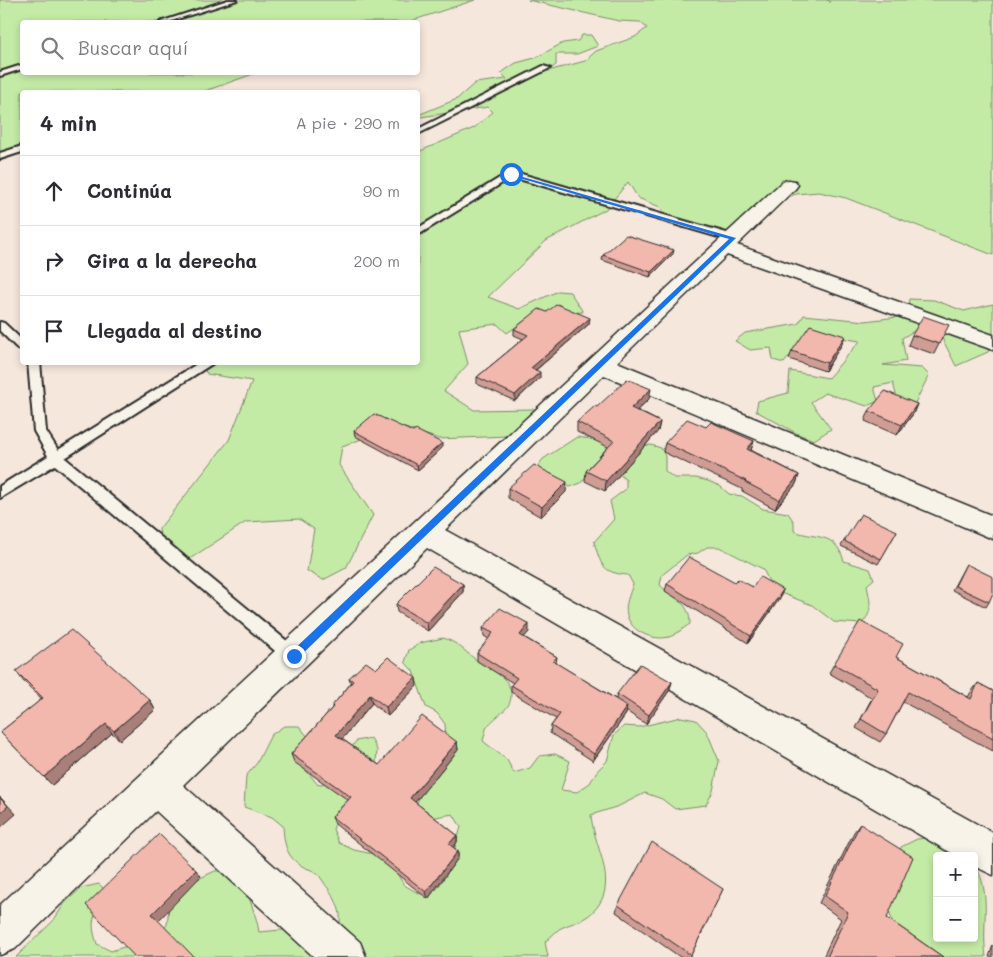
<!DOCTYPE html>
<html lang="es">
<meta charset="utf-8">
<style>
body{margin:0;font-family:Mali,sans-serif;background:#f2f2f3;color:#2b2b33}
.controls{position:absolute;right:15px;bottom:15px;display:grid;overflow:hidden;border-radius:5px;box-shadow:0 2px 8px #0003}
.controls button{width:45px;height:45px;display:grid;place-items:center;padding:0;border:0;border-bottom:1px solid #e1e1e2;background:#fff;color:#2b2b33;font:25px sans-serif}
.stop{position:absolute;width:15px;height:15px;margin:-11px;border:4px solid #1a73e8;border-radius:50%;background:#fff}
.stop.end{background:#1a73e8;border-color:#fff;box-shadow:0 1px 5px #0008}
.list{margin:0;padding:0;list-style:none}
h2{display:flex;justify-content:space-between;align-items:center;height:65px;margin:0;padding:0 20px;font-size:21px}
h2 small{font-size:16px;font-weight:400;color:#7c7c81}
.list li{display:grid;grid-template-columns:32px 1fr auto;gap:15px;align-items:center;box-sizing:border-box;height:70px;padding:0 20px;border-top:1px solid #e1e1e2}
.list b{display:block;font-size:19px;white-space:nowrap}
.list em{font-size:16px;font-style:normal;color:#7c7c81}
.icon{flex:none;width:28px;height:28px;fill:none;stroke:currentColor;stroke-width:2;stroke-linecap:round;stroke-linejoin:round}
.map{position:relative;flex:none;width:993px;height:957px;overflow:hidden}
.search{position:absolute;background:#fff;box-shadow:0 2px 8px #0003;left:20px;top:20px;width:400px;height:55px;display:flex;align-items:center;gap:12px;box-sizing:border-box;padding:0 18px;border-radius:5px;color:#7c7c81;font-size:19px}
.panel{position:absolute;background:#fff;box-shadow:0 2px 8px #0003;left:20px;top:90px;width:400px;height:275px;border-radius:5px}
.map>svg:first-child{display:block}
</style>
<div class="map">
<svg width="993" height="957" viewBox="0 0 993 957">
<rect width="100%" height="100%" fill="#f6e7dc"/>
<filter id="ink" filterUnits="userSpaceOnUse"><feTurbulence type="fractalNoise" baseFrequency=".02" numOctaves="2"/><feDisplacementMap in="SourceGraphic" scale="10" xChannelSelector="R" yChannelSelector="G"/><feConvolveMatrix kernelMatrix="1 2 1 2 8 2 1 2 1" color-interpolation-filters="sRGB"/></filter>
<g filter="url(#ink)">
<!-- green -->
<path fill="#c4eba6" stroke="#788b68" d="M0 0H475L408 22H22V72L256 73 202 92H22V153L0 161Z
M528 0H993V255L846 198 819 192 796 194 758 209 740 220 736 234 718 236 673 221 660 207 638 198 628 182 606 209 546 241 488 297 519 309 558 291 570 292 583 312 534 314 507 333 497 324 459 329 468 364 444 391 474 410 535 409 529 435 439 439 399 426 342 446 339 465 373 515 346 568 323 580 307 571 314 529 299 519 246 522 188 560 163 554 159 529 229 440 252 381 207 374 201 363 418 362V152L474 128 493 112 488 107 421 117 418 115 457 99 475 83 507 79 501 73 516 63 535 58 563 43 578 41 582 35H591L598 46 577 54H556V65L548 71 585 61 596 51 635 37 647 28 640 22 619 21Z
M909 299 934 300 964 311 993 304V338L988 352 956 366 937 328 924 325 902 338 906 361 883 365 922 368 929 375 914 405 897 398 893 383 874 387 878 401 867 406 825 393 811 402 831 429 814 440 798 434 756 411 758 401 788 393 790 371 828 378 860 341 808 333 784 363 773 360 771 348 750 350 735 341 745 333 798 324 804 315 865 321 906 316Z
M577 437 641 446 651 445 661 448 665 456V471L674 478H696L708 481 720 486 729 494 742 496 763 509 788 513 794 522V531C817 540 835 531 844 561L870 569 874 579 867 585C870 602 874 612 861 624L834 622 812 605 773 590 763 569 719 547H707L698 553 687 555 662 575 660 585C675 600 690 602 690 624 683 628 676 635 669 637 653 641 631 632 627 615 624 605 630 594 633 584L628 575C602 573 601 565 594 542L614 519 610 501 626 489V480L611 467 591 470 581 483 570 487 541 473 538 466 543 459Z
M443 638C457 642 463 650 475 659 487 669 512 676 511 696 511 711 492 717 486 729 485 733 484 737 483 741L507 760 514 773 530 768 539 756 555 754 570 761 561 790 577 792 590 783 597 771 607 761 614 735 624 726 639 727 681 717 696 720 707 732 719 761 713 791 706 805 675 809 662 799 645 793 619 806 591 815C594 850 624 888 588 916 580 922 568 924 559 929 554 933 550 938 545 942L548 957H328C340 927 348 917 328 888 324 884 321 876 316 873 312 869 306 869 302 866 286 857 284 843 283 826L272 817 244 807 246 776 257 763 271 735 284 726H299L308 737 301 764 318 785 333 780 348 753 356 741 371 738 377 750 376 764 354 787 346 799 333 829 339 843 354 850 387 857 404 885 420 894 437 889 447 874 461 827 453 814 424 819 415 808 438 751 446 738 445 724 437 713 426 707 413 671 405 662 409 650 420 643Z
M933 837 970 856H937V938H974V862C993 896 981 921 986 957H931L895 929 889 911 895 896 901 847 917 839Z
M215 871 232 872 245 880C248 900 256 912 259 932L293 929 308 936 311 957H16L53 921 65 903 81 888 99 884 110 895C93 913 89 920 97 944L111 951 150 939 167 925 169 907 196 880Z"/>
<g fill="none" stroke-linecap="round" stroke-linejoin="round">
<defs>
<path id="service" d="M228 0H237L168 22H160Z
M22 65V69L0 76V72Z
M543 66 550 68 418 134V129Z
M22 146V152L0 159V153Z
M511 171 737 236 738 238 737 240H729L512 177 418 235V228Z
M0 322 4 323 22 340V349H18L0 331Z
M28 362H40L46 431 58 450 200 362H215L65 458 299 651 301 656 299 661 293 663 287 661 55 465 0 498V486L48 456 34 431Z"/>
<path id="minor" d="M789 180 795 181 798 185 795 189 737 245 993 335V350L727 255 617 362 993 516V539L604 375 445 530 993 833V875L974 866V856H956L427 548 183 785 360 942 366 957H314L156 811 15 949 0 955V905L783 181Z"/>
</defs>
<!-- service casing -->
<use href="#service" stroke="#2b2b2b" stroke-width="4"/>
<!-- minor casing -->
<use href="#minor" stroke="#2b2b2b" stroke-width="3"/>
<!-- path -->
<path stroke="#2b2b2b" stroke-width="2" stroke-dasharray="0.5 2" stroke-linecap="butt" d="M828 0 831 3"/>
<!-- service -->
<use href="#service" fill="#f7f3e8" fill-rule="evenodd"/>
<!-- minor -->
<use href="#minor" fill="#f7f3e8" fill-rule="evenodd"/>
</g>
<!-- wall -->
<path fill="#d09d95" stroke="#2b2b2b" d="M673 254 650 277 602 260 603 255Z
M547 312 589 324 536 370 540 378 515 401 477 384V377L523 339 514 335V329Z
M944 334 934 354 908 345 912 335Z
M842 344 825 371 789 359 792 351Z
M649 399 637 410 660 422 658 431 605 491 585 481 586 471 608 447 577 432V422L597 407Z
M917 404 913 414 897 435 865 421 869 411Z
M706 427 754 441 751 450 799 475 796 484 775 509 742 491V489L663 452 665 443Z
M354 431 442 448 418 470 355 436Z
M508 488 566 492 541 517 508 498Z
M897 531 878 564 841 546 844 541Z
M966 564 989 602 986 607 952 590Z
M735 582 753 587 780 598 748 643 665 591 667 584Z
M463 584V592L428 631 397 612 396 604Z
M483 628 529 632 524 637 557 657 556 663 616 699 617 694 672 682 669 691 646 724 626 711V714L593 761 550 733 551 726 556 719 511 692V685L513 683 477 661V653L489 639 484 636Z
M896 657 968 697 971 692 978 683 993 691V751L903 702 886 734 880 742 856 728 872 698 829 673 834 664Z
M376 669 417 686 388 716 372 703 342 739 379 765 457 742 458 750 415 802 457 835V842L453 847 458 851V858L428 899 335 824 332 817 348 800 294 762 291 754 332 708V706L351 683 349 678Z
M16 671 150 700 155 710 120 740 112 733 52 785 0 732 42 699 23 681Z
M860 824 887 918 943 957H823L841 919 819 903 854 832Z
M723 889 690 957H680L616 912 618 905Z
M993 945V957H989Z"/>
<!-- shaded-wall -->
<path fill="#a98079" stroke="#2b2b2b" d="M674 250 673 254 650 277 651 272Z
M590 318 589 324 531 374V368Z
M845 336 842 344 825 371 827 363Z
M540 372V378L515 401V395Z
M651 389 649 399 630 417 631 408Z
M917 404 913 414 897 435 902 425Z
M660 422 658 431 605 491 606 481Z
M754 441 751 450 745 458 747 449Z
M442 443V448L418 470 417 465Z
M799 475 796 484 775 509 779 500Z
M567 482 566 492 541 517 542 507Z
M463 584V592L428 631 427 623Z
M783 590 780 598 748 643 751 636Z
M529 624V632L520 642V635Z
M416 678 417 686 388 716 386 707Z
M672 682 669 691 646 724 649 715Z
M370 695 372 703 339 743 336 735Z
M150 700 155 710 120 740 114 731Z
M627 706 626 714 593 761 594 754Z
M106 724 112 733 52 785 44 777Z
M457 742 458 750 412 806 410 798Z
M0 797 16 814 0 828Z
M457 835V842L450 852 449 844Z
M458 851V858L428 899 426 892Z
M196 870 201 876 158 921 152 914Z"/>
<!-- building -->
<path fill="#f2b7ad" stroke="#2b2b2b" d="M626 235 674 250 651 272 603 255Z
M557 304 590 318 531 368 540 372 515 395 477 377 528 335 514 329 539 309 547 312Z
M923 316 949 325 939 344 912 335Z
M810 325 845 336 827 363 792 351Z
M627 379 651 389 631 408 660 422 606 481 586 471 614 441 577 422 595 406 597 407Z
M885 391 917 404 902 425 869 411Z
M374 414 413 432 416 430 442 443 417 465 354 431Z
M687 419 706 427 711 422 754 441 747 449 799 475 779 500 745 482 746 481 665 443Z
M534 465 567 482 542 507 508 488Z
M861 514 897 531 881 559 844 541Z
M689 557 735 582 738 579 753 587 760 577 783 590 751 636 667 584Z
M966 564 993 577V593L989 602 955 586Z
M433 567 463 584 427 623 396 604Z
M500 608 529 624 520 635 557 657 553 661 627 706 594 754 551 726 560 714 511 685 517 678 477 653 493 633 483 628Z
M860 621 903 644 896 657 971 699 978 683 993 691V738L908 692 886 734 861 719 878 689 834 664Z
M71 630 150 700 114 731 106 724 44 777 0 732 43 698 16 671Z
M388 657 416 678 386 707 370 695 336 735 379 765 422 716 457 742 410 798 457 835 449 844 458 851 426 892 332 817 351 797 291 754 333 707 332 706 353 681 349 678 366 662 376 669Z
M640 664 672 682 649 715 617 694Z
M0 798 8 806 0 813Z
M860 824 913 857 887 918 943 957H827L848 912 825 896Z
M159 834 196 870 152 914 194 957H135L86 905Z
M652 842 723 889 691 955 618 905Z"/>
</g>
<!-- route -->
<path fill="#1a73e8" d="M509 173 736 238 297 659H290V653L729 239 509 175Z"/>
</svg>
<div class="controls">
<button>+</button>
<button>−</button>
</div>
<div class="stop" style="left:511px;top:174px"></div>
<div class="stop end" style="left:294px;top:656px"></div>
<div class="search"><svg class="icon" aria-label="search" viewBox="0 0 24 24"><circle cx="10" cy="10" r="6"/><path d="M15 15l6 6"/></svg>Buscar aquí</div>
<section class="panel">
<h2>4 min<small>A pie · 290 m</small></h2>
<ul class="list">
<li><svg class="icon" aria-label="ahead" viewBox="0 0 24 24"><path d="M12 20V5M6 11l6-6 6 6"/></svg><div><b>Continúa</b></div><em>90 m</em></li>
<li><svg class="icon" aria-label="right" viewBox="0 0 24 24"><path d="M7 20v-9h11M14 6l5 5-5 5"/></svg><div><b>Gira a la derecha</b></div><em>200 m</em></li>
<li><svg class="icon" aria-label="arrive" viewBox="0 0 24 24"><path d="M6 21V4h12l-3 4 3 4H6"/></svg><div><b>Llegada al destino</b></div></li>
</ul>
</section>
</div>
